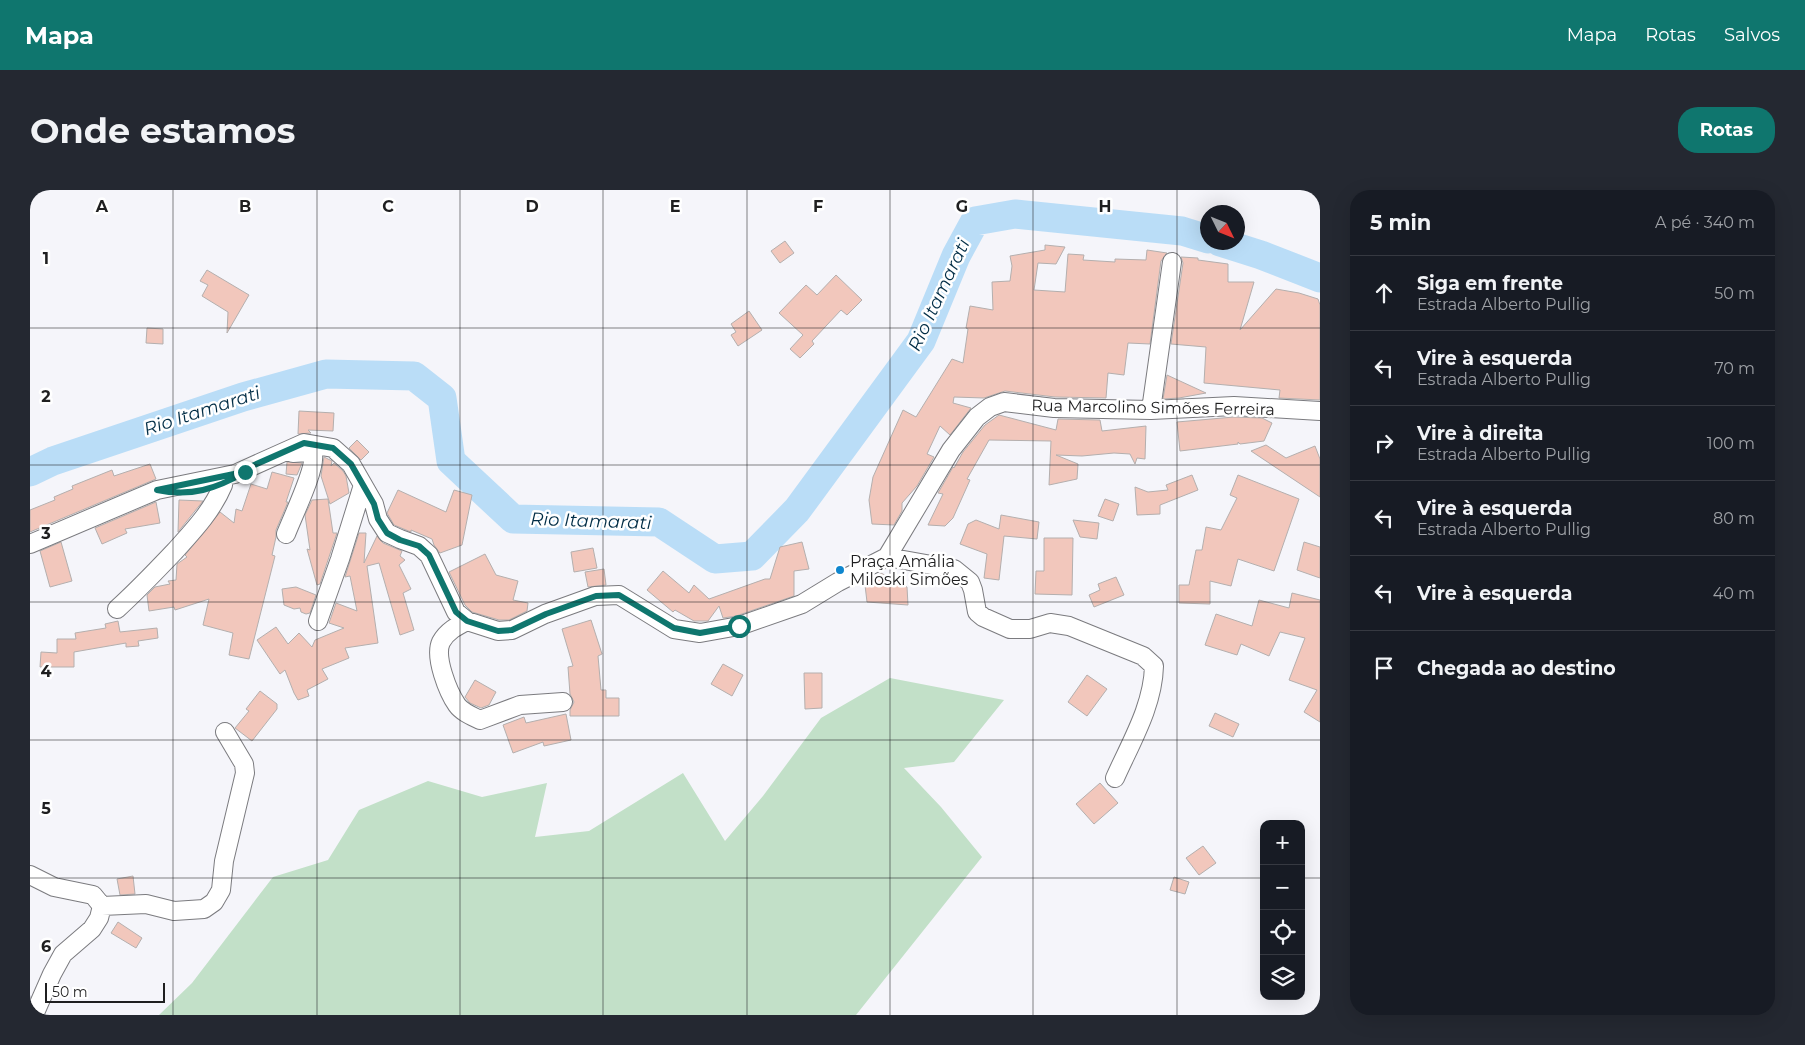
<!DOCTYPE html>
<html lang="pt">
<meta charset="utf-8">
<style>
body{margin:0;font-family:Montserrat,sans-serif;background:#242831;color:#f1f3f6}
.controls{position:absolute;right:15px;bottom:15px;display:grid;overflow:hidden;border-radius:10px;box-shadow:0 5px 20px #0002}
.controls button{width:45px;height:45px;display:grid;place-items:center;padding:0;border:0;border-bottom:1px solid #363941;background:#171b24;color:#f1f3f6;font:25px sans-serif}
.compass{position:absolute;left:1170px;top:15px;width:45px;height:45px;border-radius:50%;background:#171b24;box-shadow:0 5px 20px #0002;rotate:133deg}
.scale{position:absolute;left:15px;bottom:12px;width:120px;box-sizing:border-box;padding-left:5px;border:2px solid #1f1f20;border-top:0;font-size:14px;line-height:18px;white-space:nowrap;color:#1f1f20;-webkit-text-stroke:4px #fff;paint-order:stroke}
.stop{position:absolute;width:15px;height:15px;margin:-11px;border:4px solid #0f766e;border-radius:50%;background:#fff}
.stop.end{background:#0f766e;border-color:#fff;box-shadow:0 1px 5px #0008}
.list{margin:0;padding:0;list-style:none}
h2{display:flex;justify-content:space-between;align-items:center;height:65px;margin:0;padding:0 20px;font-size:21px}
h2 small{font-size:16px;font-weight:400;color:#9ea1a6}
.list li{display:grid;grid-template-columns:32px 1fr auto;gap:15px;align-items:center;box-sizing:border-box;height:75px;padding:0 20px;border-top:1px solid #363941}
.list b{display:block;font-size:19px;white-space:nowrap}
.list p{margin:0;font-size:16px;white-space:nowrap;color:#9ea1a6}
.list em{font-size:16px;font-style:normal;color:#9ea1a6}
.icon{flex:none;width:28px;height:28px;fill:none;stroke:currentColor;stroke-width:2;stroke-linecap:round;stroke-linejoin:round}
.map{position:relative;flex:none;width:1290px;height:825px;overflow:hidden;border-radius:20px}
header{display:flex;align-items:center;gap:30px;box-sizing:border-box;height:70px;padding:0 25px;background:#0f766e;color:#fff}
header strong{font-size:24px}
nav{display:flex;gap:28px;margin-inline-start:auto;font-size:18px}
.intro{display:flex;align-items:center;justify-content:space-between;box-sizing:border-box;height:120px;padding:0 30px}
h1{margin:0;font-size:35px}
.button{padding:12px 22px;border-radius:20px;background:#0f766e;color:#fff;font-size:18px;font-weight:700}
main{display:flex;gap:30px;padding:0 30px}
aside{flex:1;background:#171b24;border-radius:20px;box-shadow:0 5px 20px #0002}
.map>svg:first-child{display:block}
</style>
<header>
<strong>Mapa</strong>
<nav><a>Mapa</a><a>Rotas</a><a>Salvos</a></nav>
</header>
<div class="intro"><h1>Onde estamos</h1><a class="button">Rotas</a></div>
<main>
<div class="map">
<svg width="1290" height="825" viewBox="0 0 1290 825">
<rect width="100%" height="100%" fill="#f5f5fa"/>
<!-- green -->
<path fill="#c2e0c8" d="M860 488 974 510 924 572 874 578 911 617 952 667 826 825H129L162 793 243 687 298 670 329 620 398 591 452 607 517 593 505 647 559 641 653 583 695 651 733 606 791 528Z"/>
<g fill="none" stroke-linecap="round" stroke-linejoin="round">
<!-- river -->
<path stroke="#baddf7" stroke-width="29" d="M1190 52 1231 65 1290 88
M0 282 23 271 213 207 296 184 384 186 412 208 421 271 483 329 629 332 685 369 722 366 767 320 891 151 926 66 945 31 985 24 1152 41 1178 49"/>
</g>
<!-- building -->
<path fill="#f2c7bc" stroke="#b4afae" d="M755 51 764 63 750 73 741 61Z
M1015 55 1035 57 1026 74 1008 73 1004 100 1035 102 1038 64 1054 65 1053 70 1085 72V69L1116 70 1117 60 1137 63 1131 71 1120 154 1098 153 1094 185 1078 183 1076 208 1025 207 975 201 954 208 924 207 923 213 941 218 920 245 910 236 897 264 904 267 887 296 872 313V321L864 335 842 334 839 310 843 287 873 220 886 227 922 169 933 173 938 139 936 138 940 116 963 120 962 92 980 91 982 76 980 66 1015 60Z
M1151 67 1168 68V70L1198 74V92H1224L1210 140 1246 99 1269 103 1288 109 1290 115V210L1249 208 1250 200 1174 193 1176 157 1141 154 1153 73Z
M177 80 219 105 197 143 198 122 172 106 178 95 170 91Z
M806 85 832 110 817 125 811 120 782 151 784 154 770 168 760 159 773 145 749 123 776 95 787 105Z
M719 121 732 140 708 156 701 145 706 142 701 134Z
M117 138 133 139V154L116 153Z
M1137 185 1176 203 1149 208 1133 209Z
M269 221 304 223 303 241 278 240 281 243 268 244Z
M969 225 1026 240 1028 229 1070 230 1072 241 1116 236 1115 269 1107 268 1105 274 1100 264 1084 263 1052 266 1026 265 1048 274 1047 289 1019 295 1021 251 959 250 937 289 940 290 923 328 915 336 898 335 913 304 908 303 923 277 924 278 933 262 955 235Z
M1204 227 1232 228 1242 233 1234 251 1210 254 1208 252V254L1150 261 1147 232Z
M327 250 339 262 331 270 319 258Z
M1236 255 1256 268 1285 256 1290 269V307L1221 261Z
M294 267 302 271 301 276 304 273 313 281 316 286 319 303 300 314 291 286Z
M257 272 272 273 267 285 256 284Z
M120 274 126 289 0 342V320L25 310 24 307 43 299 42 296 82 280 84 286Z
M242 282 264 288 256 312H258L246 340V347L242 365 245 366 219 469 199 465 203 443 173 435 179 409 145 420 144 417 119 421 117 405 125 397 140 394 138 391 146 390 147 374 157 367 155 365 190 322 204 333 206 319 212 321 221 294 237 299Z
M1162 285 1168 300 1130 315V324L1107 325 1105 297 1118 302 1138 300 1136 295Z
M1208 285 1269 309 1244 381 1208 369 1201 396 1180 391V414L1149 413V395H1159L1166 360H1172L1176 337 1191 340 1207 308 1200 305Z
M368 300 416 322 424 300 442 305 432 355 410 363 404 355 402 349 381 340V342L364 335 357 323Z
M298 309 303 343H307L290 394 287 395 277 359 280 360 275 325 282 310Z
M1075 309 1089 314 1083 331 1068 326Z
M149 310 173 311 148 342Z
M126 312 130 333 95 339 97 343 72 354 65 338Z
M971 325 1009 332 1007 349 974 346 969 390 954 388 957 364 930 354 938 334 946 330 969 339Z
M1043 330 1069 333 1067 349 1050 347Z
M329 343H336L334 373 347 346 353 353 372 361 370 366 375 370 369 375 381 399 373 403 384 440 370 445 349 373 337 376 348 453 315 458 319 468 292 479 298 489 277 500 279 506 268 510 264 503 255 480 250 484 227 450 246 437 258 454 269 443 282 457 285 450 314 438 299 433 306 413 327 421 320 386 315 387Z
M1014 348H1043L1042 405 1005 404 1006 381H1014Z
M31 352 42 391 20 397 10 361Z
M772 352 779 379 764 381V406L706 426 693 428 689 416 678 431H664L645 420 643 422 617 400 633 381 659 403 664 395 679 409 735 389H740L750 357Z
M1274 352 1290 357V388L1267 380Z
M563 358 567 378 544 382 541 362Z
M455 364 466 385 488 391 483 410 498 413 497 421 479 430H469L442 422 435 415 419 382Z
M574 379 576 395 558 397 555 382Z
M851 383 877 397 878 415 837 412 835 395Z
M1086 387 1094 405 1064 417 1059 405 1070 400 1068 394Z
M266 397 286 405 280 423 276 424 271 422 270 418 264 419 254 415 252 399Z
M1262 403 1290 410V532L1274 522 1287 500 1259 490 1275 448 1250 442 1239 466 1211 454 1207 465 1175 455 1186 424 1222 436 1229 410 1259 418Z
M561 430 572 464 568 466 571 500H576V508H589V526H540V520L544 512 540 504 538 477 543 476 532 439Z
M88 431 90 442 127 438 128 448 108 451 109 456 96 457V453L44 462V477H10L11 462 27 463V449H46L45 443 76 438 75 434Z
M693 474 713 485 702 506 681 494Z
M774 483H792V518L775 519Z
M1057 485 1077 499 1057 526 1038 512Z
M445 490 466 502 459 515 451 518 440 513 435 507Z
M230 501 247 514V519L222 551 205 538 219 521 216 519Z
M1185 523 1209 534 1203 547 1179 536Z
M536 524 541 550 514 556 513 552 483 563 473 535 494 527 496 533Z
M1070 593 1088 613 1064 634 1046 614Z
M1173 656 1186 673 1169 685 1156 668Z
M103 686 105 704 90 705 87 689Z
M1144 687 1159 692 1155 704 1140 700Z
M88 732 112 748 106 758 81 743Z"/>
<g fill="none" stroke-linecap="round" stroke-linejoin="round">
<defs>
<path id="minor" d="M1121 220 1142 72
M256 344C262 328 286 279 283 265L278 262 263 263
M0 354 127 300 205 284 274 253 303 258 321 274 344 314 348 329 357 343 370 349 389 356 399 365 426 422 437 431 468 441 482 440 515 424 565 406 589 405 644 439 670 443 709 436 772 414 808 392 857 367
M857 367 921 260 947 227 960 217 974 212 1024 218 1121 220 1204 216 1290 221
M857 367 924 379 940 392 943 400 947 422 953 427 980 439H1000L1020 433 1039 436 1113 466 1124 476C1123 516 1101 552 1085 588
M87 419C108 400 126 381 145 361 164 340 182 321 193 295
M288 431 310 369 333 295
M437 431C427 436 417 441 411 452 404 467 418 502 427 515 432 522 442 526 450 530L490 515 533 512
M0 685 24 697 63 705 72 716 69 728 62 739 33 764 22 784 4 825
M72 716 116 714 144 721 174 719 184 712 191 700 194 671 215 583 214 574 195 542"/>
</defs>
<!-- minor casing -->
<use href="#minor" stroke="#7b7b7f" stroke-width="20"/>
<!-- minor -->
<use href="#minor" stroke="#fff" stroke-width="18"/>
</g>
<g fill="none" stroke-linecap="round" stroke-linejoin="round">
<!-- route -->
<path stroke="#0f766e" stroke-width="6" d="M215 282C186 299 161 307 127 300L204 284 274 253 303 258 321 274 344 314 348 329 357 343 370 350 389 356 399 365 426 422 437 431 468 441 482 440 516 424 566 406 589 405 644 438 670 443 709 436"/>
</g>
<!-- grid -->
<path fill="none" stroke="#1f1f20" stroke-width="1" stroke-opacity="0.55" d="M143 0V825M287 0V825M430 0V825M573 0V825M717 0V825M860 0V825M1003 0V825M1147 0V825M0 138H1290M0 275H1290M0 412H1290M0 550H1290M0 688H1234M1271 688H1290"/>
<!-- markers -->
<circle fill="#0f86ce" stroke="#fff" stroke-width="2" cx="810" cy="380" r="5"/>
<g text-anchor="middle" stroke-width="5" stroke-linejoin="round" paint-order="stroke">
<!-- street labels -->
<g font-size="16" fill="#1f1f20" stroke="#fff">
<text transform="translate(1123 217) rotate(1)" y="6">Rua Marcolino Simões Ferreira</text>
</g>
<!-- poi labels -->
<g font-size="16" fill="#1f1f20" stroke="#fff" text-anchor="start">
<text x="820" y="377">Praça Amália<tspan x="820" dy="18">Miloski Simões</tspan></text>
</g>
<!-- water labels -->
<g font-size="18" font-style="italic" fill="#002d46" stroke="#fff">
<text transform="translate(909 105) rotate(-65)" y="6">Rio Itamarati</text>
<text transform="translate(172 221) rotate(-18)" y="6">Rio Itamarati</text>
<text transform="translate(561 331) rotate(2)" y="6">Rio Itamarati</text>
</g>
</g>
<g font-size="16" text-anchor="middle" font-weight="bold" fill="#1f1f20" stroke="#fff" stroke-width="5" stroke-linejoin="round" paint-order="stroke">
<text x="72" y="22">A</text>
<text x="215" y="22">B</text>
<text x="358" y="22">C</text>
<text x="502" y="22">D</text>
<text x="645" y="22">E</text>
<text x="788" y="22">F</text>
<text x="932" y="22">G</text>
<text x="1075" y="22">H</text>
<text x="16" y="74">1</text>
<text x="16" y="212">2</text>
<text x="16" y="349">3</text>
<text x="16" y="487">4</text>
<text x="16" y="624">5</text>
<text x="16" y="762">6</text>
</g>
</svg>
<div class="controls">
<button>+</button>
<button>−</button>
<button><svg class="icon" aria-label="locate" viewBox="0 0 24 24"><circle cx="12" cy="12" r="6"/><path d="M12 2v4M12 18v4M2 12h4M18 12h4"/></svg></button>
<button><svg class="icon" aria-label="layers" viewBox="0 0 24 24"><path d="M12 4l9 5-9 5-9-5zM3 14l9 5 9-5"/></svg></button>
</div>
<svg class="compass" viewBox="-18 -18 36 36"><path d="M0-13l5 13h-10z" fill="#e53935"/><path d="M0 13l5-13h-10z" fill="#9ea1a6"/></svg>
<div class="scale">50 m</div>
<div class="stop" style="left:709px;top:436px"></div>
<div class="stop end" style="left:215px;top:282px"></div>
</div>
<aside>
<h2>5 min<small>A pé · 340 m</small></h2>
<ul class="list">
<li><svg class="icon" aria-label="ahead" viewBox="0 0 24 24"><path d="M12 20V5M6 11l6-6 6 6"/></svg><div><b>Siga em frente</b><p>Estrada Alberto Pullig</p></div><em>50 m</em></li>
<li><svg class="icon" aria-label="left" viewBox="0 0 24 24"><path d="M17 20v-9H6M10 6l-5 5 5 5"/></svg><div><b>Vire à esquerda</b><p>Estrada Alberto Pullig</p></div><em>70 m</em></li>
<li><svg class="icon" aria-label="right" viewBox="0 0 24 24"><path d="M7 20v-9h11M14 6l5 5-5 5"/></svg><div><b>Vire à direita</b><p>Estrada Alberto Pullig</p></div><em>100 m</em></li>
<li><svg class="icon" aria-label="left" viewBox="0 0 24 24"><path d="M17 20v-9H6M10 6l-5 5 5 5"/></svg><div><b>Vire à esquerda</b><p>Estrada Alberto Pullig</p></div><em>80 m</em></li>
<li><svg class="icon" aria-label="left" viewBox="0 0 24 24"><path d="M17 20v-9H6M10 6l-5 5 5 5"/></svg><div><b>Vire à esquerda</b></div><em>40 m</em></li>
<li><svg class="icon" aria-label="arrive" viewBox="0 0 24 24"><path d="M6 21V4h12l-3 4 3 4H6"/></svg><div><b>Chegada ao destino</b></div></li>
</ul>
</aside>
</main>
